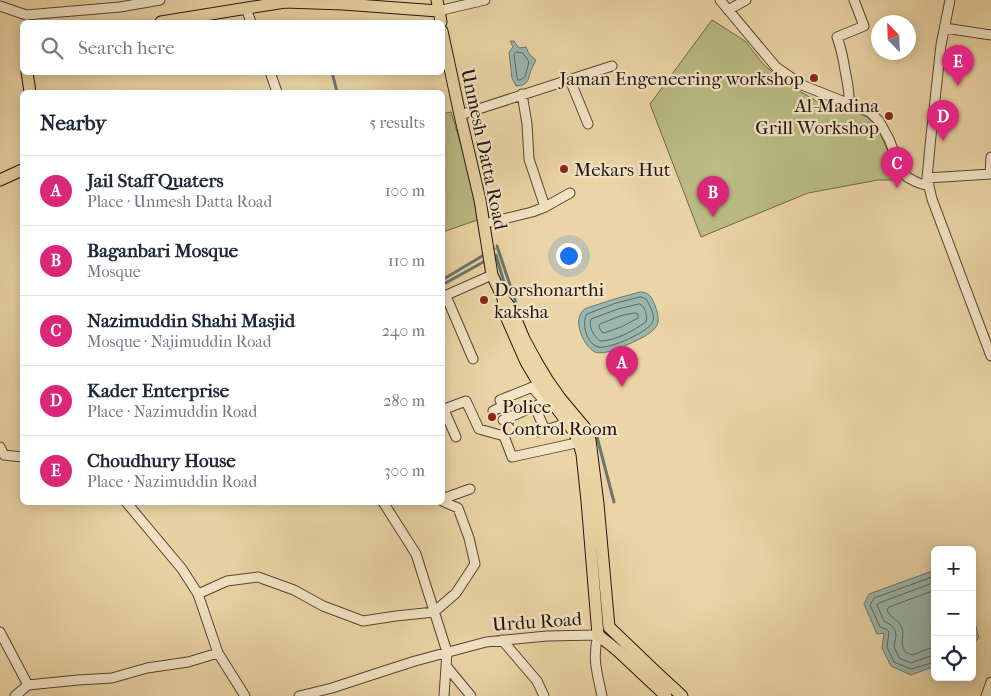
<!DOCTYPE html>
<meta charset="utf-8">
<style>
body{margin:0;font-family:"IM FELL French Canon",serif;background:#f2f2f3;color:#1f2937}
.controls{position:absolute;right:15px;bottom:15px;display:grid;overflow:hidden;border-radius:8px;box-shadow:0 2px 12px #0003}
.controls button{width:45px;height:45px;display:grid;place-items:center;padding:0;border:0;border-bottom:1px solid #e0e1e3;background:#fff;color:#1f2937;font:25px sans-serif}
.compass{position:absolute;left:871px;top:15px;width:45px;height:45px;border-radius:50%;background:#fff;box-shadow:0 2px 12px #0003;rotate:337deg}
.you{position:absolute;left:568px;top:255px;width:18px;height:18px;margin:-12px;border:4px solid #fff;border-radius:50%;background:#1a73e8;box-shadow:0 0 0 8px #1a73e833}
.badge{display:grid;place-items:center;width:32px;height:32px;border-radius:50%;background:#db2777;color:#fff;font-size:16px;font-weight:700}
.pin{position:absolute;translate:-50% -41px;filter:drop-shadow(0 1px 2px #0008)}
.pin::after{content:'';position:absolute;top:26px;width:18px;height:15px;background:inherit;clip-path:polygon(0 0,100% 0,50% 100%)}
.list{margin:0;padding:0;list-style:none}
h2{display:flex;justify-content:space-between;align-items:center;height:65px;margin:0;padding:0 20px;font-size:21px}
h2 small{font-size:16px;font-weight:400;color:#747a83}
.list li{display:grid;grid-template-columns:32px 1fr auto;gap:15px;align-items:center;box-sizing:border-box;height:70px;padding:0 20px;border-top:1px solid #e0e1e3}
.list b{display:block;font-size:19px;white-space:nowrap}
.list p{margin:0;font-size:16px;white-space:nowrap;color:#747a83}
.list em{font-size:16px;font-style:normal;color:#747a83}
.icon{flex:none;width:28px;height:28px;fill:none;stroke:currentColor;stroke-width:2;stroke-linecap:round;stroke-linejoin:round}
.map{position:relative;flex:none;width:991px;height:696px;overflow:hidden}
.search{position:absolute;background:#fff;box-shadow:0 2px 12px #0003;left:20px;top:20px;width:425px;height:55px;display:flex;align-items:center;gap:12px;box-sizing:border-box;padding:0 18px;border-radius:8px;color:#747a83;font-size:19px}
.panel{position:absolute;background:#fff;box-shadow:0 2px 12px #0003;left:20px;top:90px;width:425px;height:415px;border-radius:8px}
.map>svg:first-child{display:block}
</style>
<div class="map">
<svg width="991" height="696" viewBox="0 0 991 696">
<rect width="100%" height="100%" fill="#ebd5a6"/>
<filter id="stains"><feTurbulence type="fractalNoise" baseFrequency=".004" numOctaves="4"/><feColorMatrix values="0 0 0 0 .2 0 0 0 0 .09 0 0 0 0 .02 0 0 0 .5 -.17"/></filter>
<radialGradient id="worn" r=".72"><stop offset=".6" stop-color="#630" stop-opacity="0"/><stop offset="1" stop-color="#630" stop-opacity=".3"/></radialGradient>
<!-- green -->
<path fill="#babc84" stroke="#6e684a" d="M712 20 745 41 763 64 784 82 818 102 849 109 867 117 877 126 892 161 894 180H878L808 193 701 237 650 104Z
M451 112 483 218 443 232 442 114Z"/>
<!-- water -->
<path fill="#9ab7af" stroke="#6a766f" d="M510 41H514L519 48 526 47 529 54 536 60C535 63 533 65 532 68 527 78 531 85 516 86L512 78 509 52 513 47Z
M640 292C648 292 651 296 654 303 656 308 659 316 658 322 656 335 626 345 614 350 608 352 601 354 595 352 583 346 571 318 585 309 588 307 593 306 596 305 610 300 625 296 640 292Z
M935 570V666L911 675 891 666 882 648 884 633 877 634 864 604 869 594Z
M972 612 979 638 972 644Z"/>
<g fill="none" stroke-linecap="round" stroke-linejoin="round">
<!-- shore -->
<path stroke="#5e665f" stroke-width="1" d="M516 52 523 53 529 62 525 77 520 80H518L517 77 514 55Z
M641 297 646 299C649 304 655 314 653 321 651 331 608 350 598 347 587 344 581 323 587 314L616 303Z
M640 304C645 306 648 317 646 322 633 331 615 341 600 341 594 336 588 327 591 319L618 309Z
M635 313 638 314V318L621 327 604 333C601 332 599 328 599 326L600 324 620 316Z
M935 576 874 598 870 605 880 627 886 629 889 632 887 647 894 662 911 669 935 662
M935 582 879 603 877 605 884 621 891 625 895 630 896 635 894 646 899 658 911 663 930 656H935
M935 590 889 607 887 610C890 618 899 620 902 628 905 638 899 641 905 652L912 655 928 649 935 648"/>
<!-- stream -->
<path stroke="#6a766f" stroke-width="3" d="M332 72 337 92
M497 246 519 312
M442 280 494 249
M442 285 496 255 508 296
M591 429 597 437 614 502"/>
<defs>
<path id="minor" d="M720 0 776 67 802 85 870 112 879 121 889 139 902 173C909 179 920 185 929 185
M950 0 941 45 931 136 927 178 932 199 991 356
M0 6 26 15 120 7 160 0
M246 8 251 22
M728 10 746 0
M438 11 485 0
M945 28 991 35
M270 72 277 92
M570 80 588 124
M849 104C850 89 846 78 844 64 842 53 841 48 837 37L864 26 854 0
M460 115 612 66
M990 174 991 157
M927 178 991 174
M545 207 570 193
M491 222 532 212 545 207 529 159 527 124 522 94
M446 296 473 359
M442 297 492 275
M535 407 545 430
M442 410 466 401 479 429 504 436 512 457 585 441
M444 410 456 437
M493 411 503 406 500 400 545 382
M503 420 545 402 532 387
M539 432 545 430 572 422
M0 447 4 455 22 457
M442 499 470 489
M126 502 182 569 198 594 218 653 245 696
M383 502 416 554 447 652 444 696
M198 594 227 581 258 577 294 590 323 606 363 621 396 616 434 612 456 593 475 564 469 538 458 508 442 501
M0 632 28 685
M502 640 537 681 544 696
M447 667 471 696
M15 696 28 685 78 680 112 678 147 668 188 662 218 653
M299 696 332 688 384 671 415 661 486 642 547 636 598 635C592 659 597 672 602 696
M986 696 991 682"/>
<path id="major" d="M437 0 441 22
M161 22 285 2 343 4 438 11
M442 31 460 115 480 200 492 275 503 298 512 310 524 339 536 361 548 381 560 398 585 428 590 440 598 504 609 627
M27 72 30 92
M0 180 22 170
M503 298 504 312 526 362 539 384 574 432 579 443 582 454 587 501 598 635 618 651 666 696
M609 627 656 672 682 696"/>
</defs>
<!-- minor casing -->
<use href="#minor" stroke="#544435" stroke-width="11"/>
<!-- major casing -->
<use href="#major" stroke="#21140f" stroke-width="13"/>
<!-- minor -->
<use href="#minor" stroke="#f2e4c5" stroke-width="9"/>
<!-- major -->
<use href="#major" stroke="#ebd5a6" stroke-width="11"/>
</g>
<!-- markers -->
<g fill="#8f2418" stroke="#f2e4c5" stroke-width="2">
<circle cx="814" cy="78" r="5"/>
<circle cx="889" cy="116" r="5"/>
<circle cx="564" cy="169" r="5"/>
<circle cx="484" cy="300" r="5"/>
<circle cx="492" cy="417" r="5"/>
</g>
<g text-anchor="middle" stroke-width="4.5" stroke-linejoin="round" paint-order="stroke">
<!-- poi labels -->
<g font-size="19" fill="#21140f" stroke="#f2e4c5" text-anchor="start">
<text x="804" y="85" text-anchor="end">Jaman Engeneering workshop</text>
<text x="879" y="112" text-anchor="end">Al-Madina<tspan x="879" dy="22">Grill Workshop</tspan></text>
<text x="574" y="176">Mekars Hut</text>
<text x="494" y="296">Dorshonarthi<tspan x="494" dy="22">kaksha</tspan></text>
<text x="502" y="413">Police<tspan x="502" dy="22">Control Room</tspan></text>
</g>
<!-- street labels -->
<g font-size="19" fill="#21140f" stroke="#f2e4c5">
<text transform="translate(485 149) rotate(78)" y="7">Unmesh Datta Road</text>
<text transform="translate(537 621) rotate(-4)" y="7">Urdu Road</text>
</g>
</g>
<rect width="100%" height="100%" filter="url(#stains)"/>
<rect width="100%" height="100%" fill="url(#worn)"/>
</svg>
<div class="controls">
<button>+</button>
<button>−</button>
<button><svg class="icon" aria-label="locate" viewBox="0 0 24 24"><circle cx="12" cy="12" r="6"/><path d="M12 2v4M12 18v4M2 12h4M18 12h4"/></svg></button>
</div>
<svg class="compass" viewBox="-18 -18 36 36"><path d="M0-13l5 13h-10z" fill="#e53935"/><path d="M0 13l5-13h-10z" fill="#747a83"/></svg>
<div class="you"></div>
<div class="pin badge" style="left:622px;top:387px">A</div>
<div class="pin badge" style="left:713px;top:217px">B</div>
<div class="pin badge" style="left:897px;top:188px">C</div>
<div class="pin badge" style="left:943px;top:141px">D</div>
<div class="pin badge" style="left:958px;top:86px">E</div>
<div class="search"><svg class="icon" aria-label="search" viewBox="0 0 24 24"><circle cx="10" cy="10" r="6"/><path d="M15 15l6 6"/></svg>Search here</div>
<section class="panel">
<h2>Nearby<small>5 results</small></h2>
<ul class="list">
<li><span class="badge">A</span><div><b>Jail Staff Quaters</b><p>Place · Unmesh Datta Road</p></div><em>100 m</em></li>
<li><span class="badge">B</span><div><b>Baganbari Mosque</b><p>Mosque</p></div><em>110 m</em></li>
<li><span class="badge">C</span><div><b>Nazimuddin Shahi Masjid</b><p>Mosque · Najimuddin Road</p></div><em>240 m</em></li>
<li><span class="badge">D</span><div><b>Kader Enterprise</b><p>Place · Nazimuddin Road</p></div><em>280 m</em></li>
<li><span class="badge">E</span><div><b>Choudhury House</b><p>Place · Nazimuddin Road</p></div><em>300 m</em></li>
</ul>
</section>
</div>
